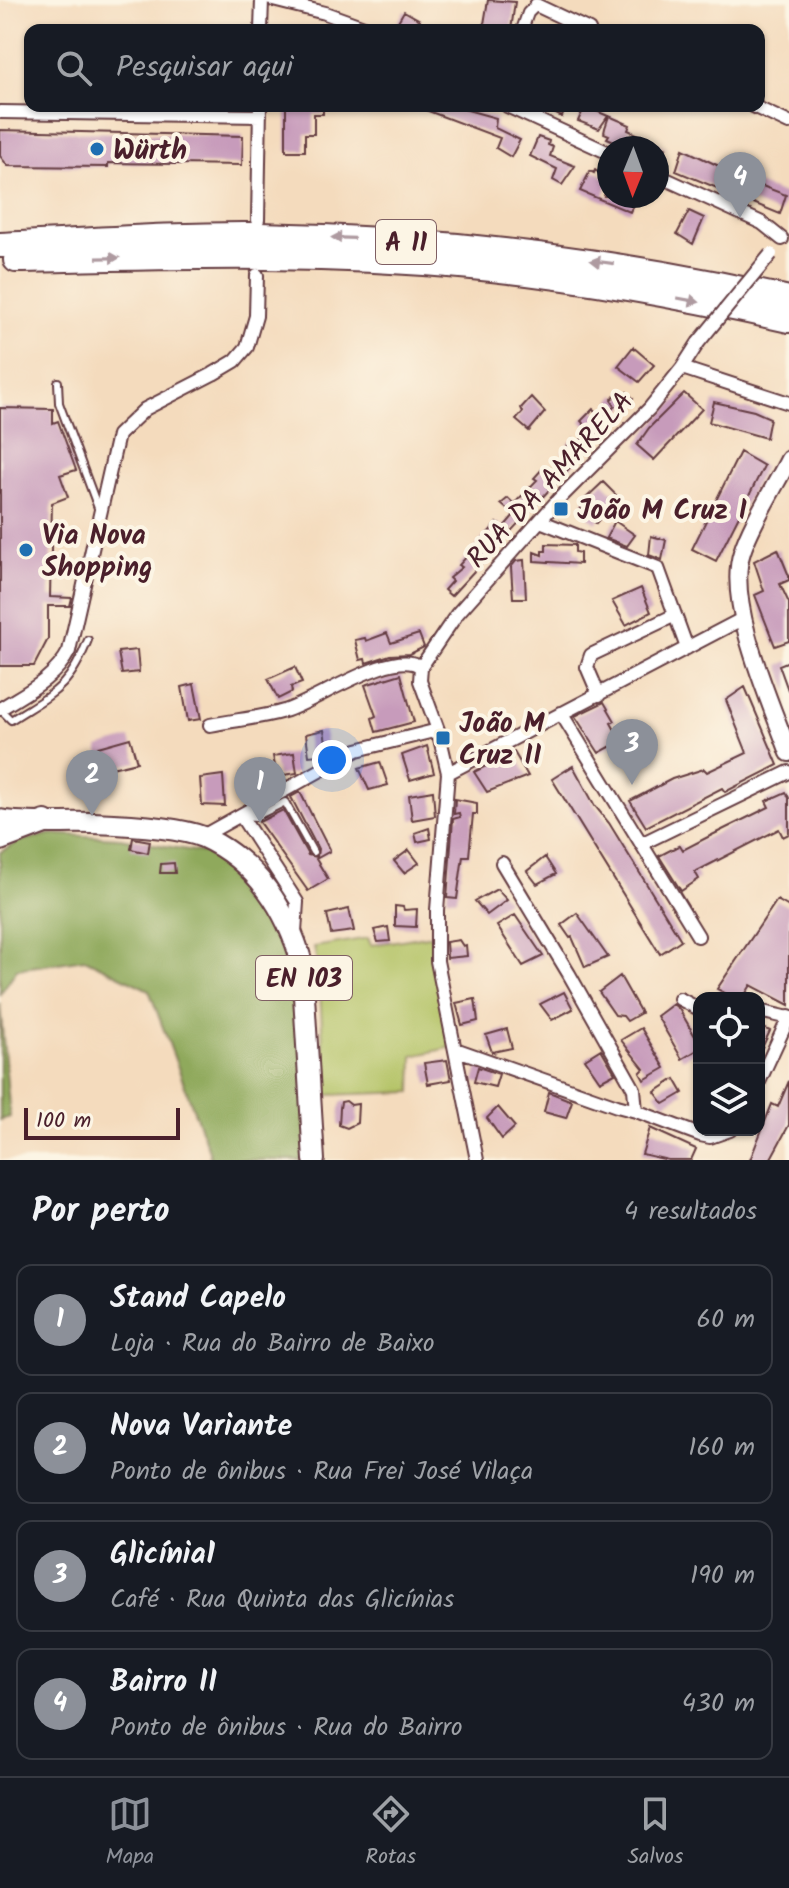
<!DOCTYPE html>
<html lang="pt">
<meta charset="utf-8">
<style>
body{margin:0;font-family:Kalam,sans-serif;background:#242831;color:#f1f3f6}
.controls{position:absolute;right:24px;bottom:24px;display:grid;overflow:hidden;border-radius:16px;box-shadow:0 2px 6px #0004}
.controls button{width:72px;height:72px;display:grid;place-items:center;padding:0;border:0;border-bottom:2px solid #363941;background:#171b24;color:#f1f3f6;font:40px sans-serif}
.compass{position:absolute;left:597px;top:136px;width:72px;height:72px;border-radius:50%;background:#171b24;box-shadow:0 2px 6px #0004;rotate:181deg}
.scale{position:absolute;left:24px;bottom:20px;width:156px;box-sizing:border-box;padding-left:8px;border:4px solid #4a1f2b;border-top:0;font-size:22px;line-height:28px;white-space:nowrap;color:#4a1f2b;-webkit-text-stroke:6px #fcf5e5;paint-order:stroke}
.you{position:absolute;left:332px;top:760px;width:28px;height:28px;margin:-20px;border:6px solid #fff;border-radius:50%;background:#1a73e8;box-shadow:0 0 0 12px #1a73e833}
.badge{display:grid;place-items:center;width:52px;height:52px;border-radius:50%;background:#8c9099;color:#fff;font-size:26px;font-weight:700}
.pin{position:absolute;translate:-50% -66px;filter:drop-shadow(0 2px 4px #0008)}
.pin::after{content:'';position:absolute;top:42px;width:28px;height:24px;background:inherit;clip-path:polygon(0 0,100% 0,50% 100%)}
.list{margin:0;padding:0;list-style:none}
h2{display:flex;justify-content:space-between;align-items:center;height:104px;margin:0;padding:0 32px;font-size:34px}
h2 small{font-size:26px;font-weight:400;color:#9ea1a6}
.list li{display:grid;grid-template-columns:52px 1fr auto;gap:24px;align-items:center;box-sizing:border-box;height:112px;margin:0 16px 16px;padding:0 16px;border:2px solid #363941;border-radius:16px}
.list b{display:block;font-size:30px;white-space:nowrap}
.list p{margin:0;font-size:26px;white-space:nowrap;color:#9ea1a6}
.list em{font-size:26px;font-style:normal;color:#9ea1a6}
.icon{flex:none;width:44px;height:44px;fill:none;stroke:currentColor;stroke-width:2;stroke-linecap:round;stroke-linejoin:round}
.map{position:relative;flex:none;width:789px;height:1160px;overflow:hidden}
.search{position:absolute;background:#171b24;box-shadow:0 2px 6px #0004;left:24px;right:24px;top:24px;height:88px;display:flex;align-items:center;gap:20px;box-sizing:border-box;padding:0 28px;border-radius:16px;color:#9ea1a6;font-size:30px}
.sheet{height:616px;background:#171b24}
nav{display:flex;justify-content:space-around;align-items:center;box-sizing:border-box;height:112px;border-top:2px solid #363941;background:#171b24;font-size:22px;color:#9ea1a6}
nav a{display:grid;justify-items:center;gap:4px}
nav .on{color:#8c9099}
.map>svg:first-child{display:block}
</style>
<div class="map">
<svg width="789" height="1160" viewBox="0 0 789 1160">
<rect width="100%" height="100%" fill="#fcf5e5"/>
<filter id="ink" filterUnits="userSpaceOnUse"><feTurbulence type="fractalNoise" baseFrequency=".0125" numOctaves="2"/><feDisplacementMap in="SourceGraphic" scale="16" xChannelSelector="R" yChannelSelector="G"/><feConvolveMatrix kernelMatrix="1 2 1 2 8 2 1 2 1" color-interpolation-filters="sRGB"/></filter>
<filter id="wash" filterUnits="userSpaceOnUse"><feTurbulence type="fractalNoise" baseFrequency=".006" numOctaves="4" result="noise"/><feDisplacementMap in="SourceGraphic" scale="32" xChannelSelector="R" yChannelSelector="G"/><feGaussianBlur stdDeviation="1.8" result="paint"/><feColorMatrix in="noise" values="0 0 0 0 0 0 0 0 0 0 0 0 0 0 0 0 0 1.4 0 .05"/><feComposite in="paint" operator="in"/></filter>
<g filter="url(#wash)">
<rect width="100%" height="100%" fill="#f4dbbd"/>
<!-- green -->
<path fill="#b4c366" stroke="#7f7148" stroke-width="2" d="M433 935 453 1047 413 1056 412 1092 326 1095 319 974 314 947 368 938 371 945Z"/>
<!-- forest -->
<path fill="#8fa95b" stroke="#6c6443" stroke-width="2" d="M51 834 120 838 205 853 241 875 270 908 296 966 309 1160H210L209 1151 149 990 85 959 17 969 0 994V852L20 841Z
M0 1004 10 1117 0 1120Z"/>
<g id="blocks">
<!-- building -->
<path fill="#c79bbb" d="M488 0 515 2 511 30H483Z
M404 11 420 20 415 30H393Z
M286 106H323V114H314V134H305V151H286Z
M415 106H453L496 118 495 128 520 140 511 157 496 148 500 138Z
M540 106H566L562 117Z
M585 106 608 116 599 129 578 121Z
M609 116 630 125 628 130 667 148H631L607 138 609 135 604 133 605 128Z
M0 130 243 136 242 165 108 163V167L8 166 0 156Z
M538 137 549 141 548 145 553 147 550 156 575 166 562 185 553 180 557 169 530 156Z
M683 149 757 184 786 195 780 214 676 171Z
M595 170 609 180 604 196H637L630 212 580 191 590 171 594 173Z
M689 211 704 218 693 244 677 234Z
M633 347 654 365 639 382 618 366Z
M627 392 633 398 575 462 451 596 444 590 452 581 449 578 462 567 459 565 497 523 503 528 514 515 501 504 508 498 514 504 537 480 534 478 544 467 548 471 550 467 554 472 566 455 562 452 573 439 577 443 590 431 581 421 593 409 602 418 615 406 611 400 616 394 620 399Z
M684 393 702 409 654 460 637 445 649 428Z
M531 397 545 412 529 431 516 420 523 412 521 408Z
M714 402 754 411 770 418 766 438 709 422Z
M0 408 53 409V423L58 421 76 470 60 475 68 497 52 503 50 597 72 598 70 606H48V639L34 666H0Z
M740 452 764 466 716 561 692 549Z
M603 482 618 497 596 523 580 509 586 498Z
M615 521 635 535 627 546 606 538Z
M651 536 666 540 662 560 649 555Z
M546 544 575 545V552L580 553V564L534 561V552L542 555V551H546Z
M778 549 789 576V580L780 584 789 603V641L775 646 755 595 764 591 754 561Z
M524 560 526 598H513L511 567 516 561Z
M641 588 651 612 626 625 612 601Z
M387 633 391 643 419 634 424 647 410 654 390 655 366 663 365 659 360 660 355 640 365 638 366 641Z
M137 650 139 672 122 674 118 652Z
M789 661V690H788L779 665Z
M295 667 302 683 291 687 292 692 278 699 268 679Z
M401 674 414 722 376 732 372 718 376 716 365 685Z
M194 684 201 719 188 721 182 687Z
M745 687 778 765 725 792 722 788 646 827 630 801 672 779 704 769 707 772 747 753 726 700Z
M604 702 615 721 611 723 621 741 599 753 575 716Z
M324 730 328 754 309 756 306 734Z
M130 738 137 762 103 770 98 747Z
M427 746 434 773 410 780 402 755Z
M514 752 528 776 487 792 474 772Z
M294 753 297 773 277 776 273 756Z
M380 762 388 785 369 790 359 768Z
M573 766 595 806 609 823 681 940 660 954 552 779Z
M258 768 262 787 245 790 240 773Z
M223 775 225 806 202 805 200 778Z
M433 791 435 816 412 820 409 795Z
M300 792 330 851 316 859 328 879 308 891 259 822 283 810 308 855 317 857 318 849 291 797Z
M786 792 789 798V834L783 837 779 829 695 872 699 879 681 891 659 856 680 845 683 850 706 838 769 807 766 801Z
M455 799 477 803V814H473L469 856H463L457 899 447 898 453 819 460 817 459 813 454 814Z
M429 828 431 839 417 842 415 833Z
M133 838 150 841 148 853 131 849Z
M409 850 419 863 404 873 394 861Z
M545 857 556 874 537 884 527 871Z
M174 863 175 873H160L161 864Z
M497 889 507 900 487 915 475 901Z
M777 900 789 907V1005L751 985 743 998H734L717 989Z
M395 906 403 907 404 910 417 909 416 927 395 926Z
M349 909 354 931 331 934 327 914Z
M577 913 608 957 585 967 572 937 570 938 561 925Z
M515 915 543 956 523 966 497 926Z
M388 927 390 941 378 942 374 930Z
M459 940 463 946 466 945 467 956 447 958 446 942Z
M620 976 641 1013 627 1021 623 1016 615 1015 599 992Z
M564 992 573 1009 552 1020 540 1004Z
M475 999 478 1021 462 1025 456 1003Z
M673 1004 679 1009 699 1043V1049L682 1059 657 1016Z
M759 1026 770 1031 759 1054Z
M641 1028 665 1068 644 1080 640 1073 644 1069 621 1040Z
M507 1029 512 1048 492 1052 486 1035Z
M601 1049 615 1073 600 1081 585 1059Z
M447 1060 451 1080 428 1084 424 1063Z
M478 1067 499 1074 495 1087 474 1082Z
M675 1079 683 1093 664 1104 655 1092Z
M789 1081V1125L770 1160H750L772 1104 778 1107Z
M549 1092 572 1101 566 1118 544 1112Z
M346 1101 351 1105 358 1104 357 1123 347 1128 339 1125 340 1108 341 1102Z
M498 1107 515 1127 502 1139 487 1118Z
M650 1128 696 1149 691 1160H668L642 1154Z"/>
</g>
</g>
<g filter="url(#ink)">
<use href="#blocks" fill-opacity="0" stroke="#643b41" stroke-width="2"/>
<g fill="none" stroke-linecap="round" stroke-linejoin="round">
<defs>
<path id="service" d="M58 382 59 403 98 508
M0 709 11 720C53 693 69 689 88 640
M244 816 255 817 285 802 313 852"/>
<path id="pedestrian" d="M522 30 528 13 536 5"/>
<path id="minor" d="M273 0 325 13 372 30
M536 5 589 30
M261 30 262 0
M507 106 609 153
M753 106 789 123
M0 112 260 116
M657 175 762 223 782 239
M258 220 260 106
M682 368 789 403
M540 521 658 568 687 648
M599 695 587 667 591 655 675 615
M0 709C25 693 55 679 69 651L118 435 145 409 213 374 235 361 247 347 256 316 257 275
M561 713 698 936
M210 725C235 720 260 718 284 711 314 703 394 646 421 667
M448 773 742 619
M241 816 297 902 295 932
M201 837 357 750 438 730
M641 844 789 772
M502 863 569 974 634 1089 636 1111
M680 999 699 1009
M759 1011 789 1018
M455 1049 617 1106 636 1111 700 1135 710 1137 730 1130
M759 1082 789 1017
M477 1160 437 961V910L448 773 438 730 420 681 421 667 457 614 559 499 649 409 682 368 698 343"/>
<path id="tertiary" d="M789 459C775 487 751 523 742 552 725 603 771 703 789 753"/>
<path id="primary" d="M0 820C30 825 62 822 93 823 120 824 178 827 203 837 256 861 287 910 302 963L314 1160"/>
<path id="trunk" d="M0 839 45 822"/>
<path id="motorway" d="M0 245C87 241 174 234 260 235 439 238 615 260 789 299
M16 260C168 257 320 252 472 267 578 277 685 297 789 320"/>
</defs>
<!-- service casing -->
<use href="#service" stroke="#643b41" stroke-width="10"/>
<!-- pedestrian casing -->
<use href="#pedestrian" stroke="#643b41" stroke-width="14"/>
<!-- minor casing -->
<use href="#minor" stroke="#643b41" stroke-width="16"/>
<!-- tertiary casing -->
<use href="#tertiary" stroke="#643b41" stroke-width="20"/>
<!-- primary casing -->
<use href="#primary" stroke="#643b41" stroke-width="24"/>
<!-- trunk casing -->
<use href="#trunk" stroke="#643b41" stroke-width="26"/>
<!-- motorway casing -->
<use href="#motorway" stroke="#643b41" stroke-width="28"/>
<!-- service -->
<use href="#service" stroke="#fff" stroke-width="6"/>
<!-- pedestrian -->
<use href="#pedestrian" stroke="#fff" stroke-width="10"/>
<!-- minor -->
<use href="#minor" stroke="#fff" stroke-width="12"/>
<!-- tertiary -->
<use href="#tertiary" stroke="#fff" stroke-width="16"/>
<!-- primary -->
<use href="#primary" stroke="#fff" stroke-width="20"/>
<!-- trunk -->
<use href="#trunk" stroke="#fff" stroke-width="22"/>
<!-- motorway -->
<use href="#motorway" stroke="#fff" stroke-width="24"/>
<defs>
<path id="minor-bridge" d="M698 343 771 254"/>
</defs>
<!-- minor-bridge casing -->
<use href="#minor-bridge" stroke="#643b41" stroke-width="16" stroke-linecap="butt"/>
<!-- minor-bridge -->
<use href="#minor-bridge" stroke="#fff" stroke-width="12"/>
</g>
<!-- one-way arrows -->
<defs><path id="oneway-solid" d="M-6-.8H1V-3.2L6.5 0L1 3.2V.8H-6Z" transform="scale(2)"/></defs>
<g fill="#ae9aa0">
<use href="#oneway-solid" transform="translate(343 238) rotate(-178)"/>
<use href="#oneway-solid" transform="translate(108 258) rotate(-1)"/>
<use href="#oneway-solid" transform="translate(602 262) rotate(-172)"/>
<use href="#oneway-solid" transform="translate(688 300) rotate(11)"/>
</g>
</g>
<!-- markers -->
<g fill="#1f6fb2" stroke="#fcf5e5" stroke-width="3">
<circle cx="97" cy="149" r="8"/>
<rect x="553" y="501" width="16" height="16" rx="4"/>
<circle cx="26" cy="550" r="8"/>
<rect x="435" y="730" width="16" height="16" rx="4"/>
</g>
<g text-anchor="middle" stroke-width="8" stroke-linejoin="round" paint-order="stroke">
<!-- shield labels -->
<g fill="#fcf5e5" stroke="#7f5f63" stroke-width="2">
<rect x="376" y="220" width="60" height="44" rx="6"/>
<rect x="256" y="956" width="96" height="44" rx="6"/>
</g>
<g font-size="26" font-weight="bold" fill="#4a1f2b">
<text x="406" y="251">A 11</text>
<text x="304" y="987">EN 103</text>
</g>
<!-- poi labels -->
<g font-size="28" font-weight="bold" fill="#4a1f2b" stroke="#fcf5e5" text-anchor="start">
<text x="113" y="159">Würth</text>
<text x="577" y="519">João M Cruz I</text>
<text x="42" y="544">Via Nova<tspan x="42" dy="32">Shopping</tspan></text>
<text x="459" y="732">João M<tspan x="459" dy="32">Cruz II</tspan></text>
</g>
<!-- street labels -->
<g font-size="28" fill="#4a1f2b" stroke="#fcf5e5">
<text transform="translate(549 479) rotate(-47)" y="10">RUA DA AMARELA</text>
</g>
</g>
</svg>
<div class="controls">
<button><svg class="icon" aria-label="locate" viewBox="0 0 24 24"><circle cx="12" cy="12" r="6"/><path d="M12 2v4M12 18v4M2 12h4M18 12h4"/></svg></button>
<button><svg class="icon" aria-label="layers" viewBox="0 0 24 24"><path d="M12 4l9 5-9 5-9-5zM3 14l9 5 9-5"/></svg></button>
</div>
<svg class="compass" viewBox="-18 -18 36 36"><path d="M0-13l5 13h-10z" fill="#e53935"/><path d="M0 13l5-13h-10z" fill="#9ea1a6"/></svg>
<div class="scale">100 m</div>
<div class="you"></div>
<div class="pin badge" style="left:260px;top:823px">1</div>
<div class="pin badge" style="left:92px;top:816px">2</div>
<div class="pin badge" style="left:632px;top:785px">3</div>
<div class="pin badge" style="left:740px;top:218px">4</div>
<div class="search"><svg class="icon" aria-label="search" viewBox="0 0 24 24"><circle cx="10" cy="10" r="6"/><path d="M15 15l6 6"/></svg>Pesquisar aqui</div>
</div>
<section class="sheet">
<h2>Por perto<small>4 resultados</small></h2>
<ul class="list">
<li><span class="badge">1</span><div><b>Stand Capelo</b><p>Loja · Rua do Bairro de Baixo</p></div><em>60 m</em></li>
<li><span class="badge">2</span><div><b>Nova Variante</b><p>Ponto de ônibus · Rua Frei José Vilaça</p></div><em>160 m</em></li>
<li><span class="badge">3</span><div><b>Glicínia1</b><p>Café · Rua Quinta das Glicínias</p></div><em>190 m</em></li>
<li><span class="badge">4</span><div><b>Bairro II</b><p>Ponto de ônibus · Rua do Bairro</p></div><em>430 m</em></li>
</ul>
</section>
<nav>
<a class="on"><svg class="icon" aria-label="map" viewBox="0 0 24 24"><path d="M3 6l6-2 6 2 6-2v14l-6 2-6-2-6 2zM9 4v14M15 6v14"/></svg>Mapa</a>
<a><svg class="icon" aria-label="directions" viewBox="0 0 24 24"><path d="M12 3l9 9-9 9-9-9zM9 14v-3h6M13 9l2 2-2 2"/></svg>Rotas</a>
<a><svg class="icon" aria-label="saved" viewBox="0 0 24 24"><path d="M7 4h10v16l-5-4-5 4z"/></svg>Salvos</a>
</nav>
